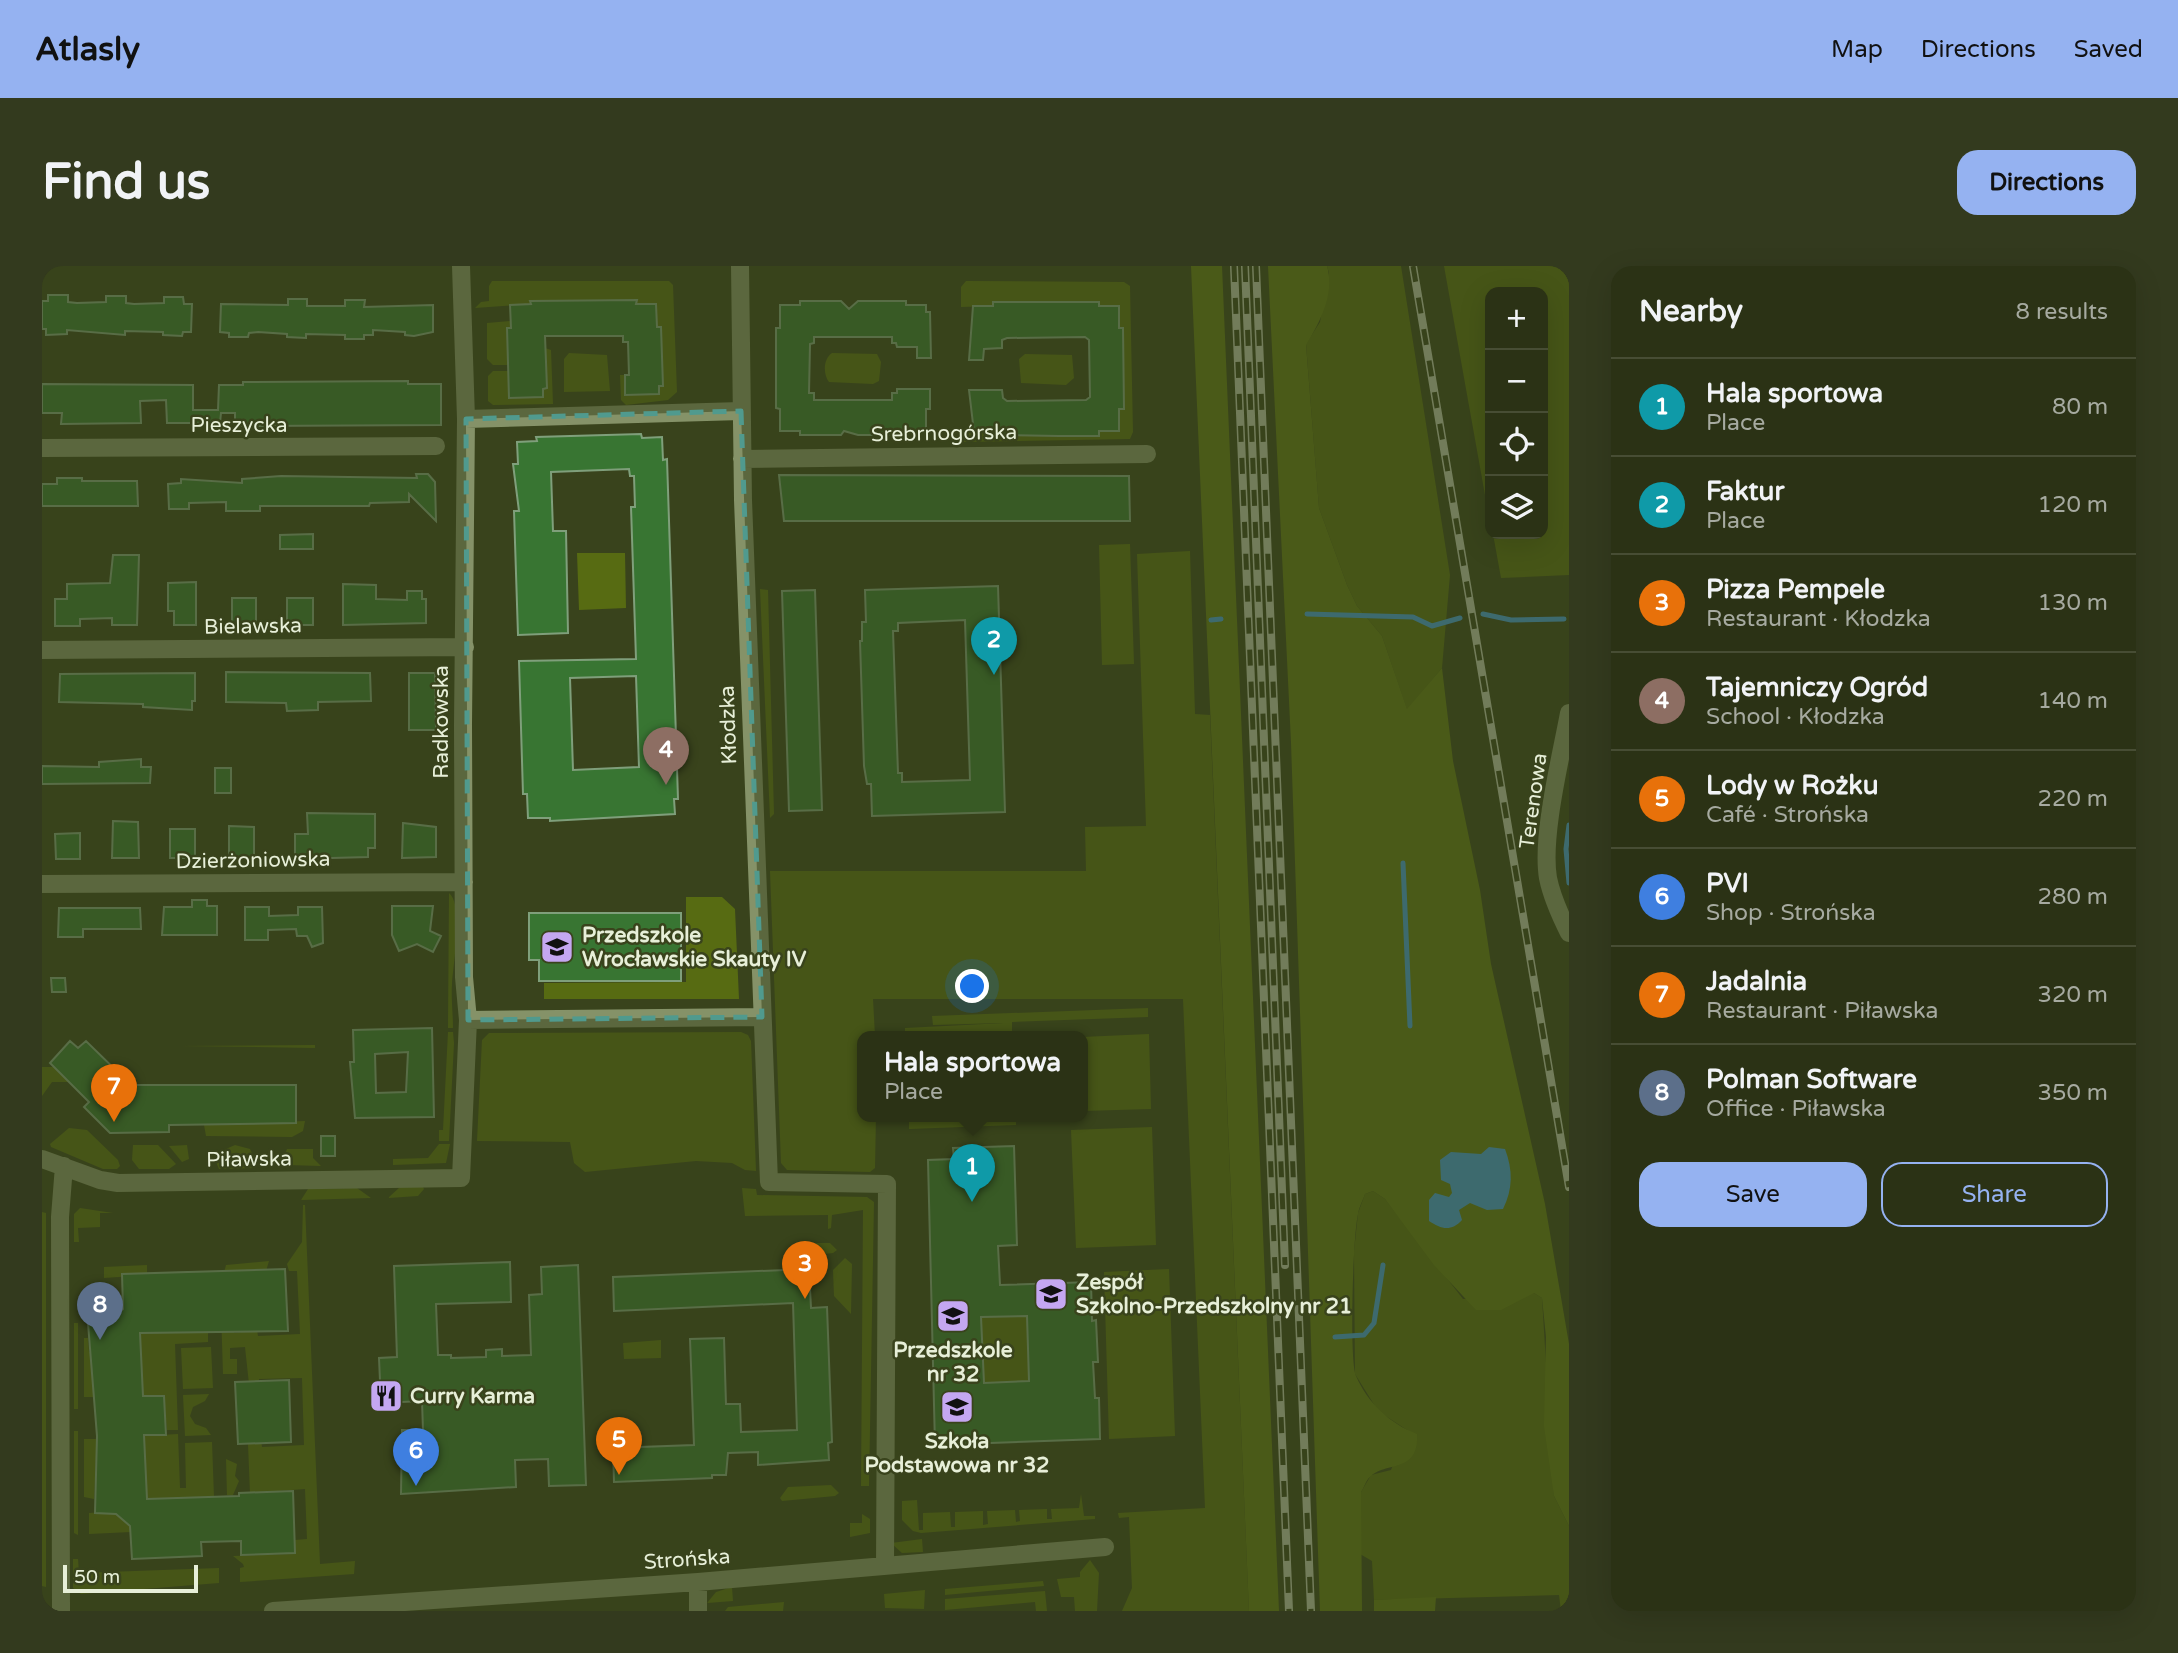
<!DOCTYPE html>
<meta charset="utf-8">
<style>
body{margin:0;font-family:"Varela Round",sans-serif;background:#333a1e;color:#f1f3f6}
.controls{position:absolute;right:21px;top:21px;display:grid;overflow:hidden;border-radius:14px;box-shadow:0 7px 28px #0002}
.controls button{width:63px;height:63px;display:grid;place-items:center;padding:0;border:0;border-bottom:2px solid #474d34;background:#2b3215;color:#f1f3f6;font:35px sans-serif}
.scale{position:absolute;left:21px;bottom:18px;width:135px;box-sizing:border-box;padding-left:7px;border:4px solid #e7efd8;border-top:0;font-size:19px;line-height:24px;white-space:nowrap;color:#e7efd8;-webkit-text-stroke:5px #39431c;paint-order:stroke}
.you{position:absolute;left:931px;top:721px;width:24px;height:24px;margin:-18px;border:5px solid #fff;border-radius:50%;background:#1a73e8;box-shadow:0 0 0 10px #1a73e833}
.badge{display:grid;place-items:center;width:46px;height:46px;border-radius:50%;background:#95b2f1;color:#fff;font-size:23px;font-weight:700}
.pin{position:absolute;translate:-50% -58px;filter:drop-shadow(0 2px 4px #0008)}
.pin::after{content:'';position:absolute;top:37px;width:24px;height:21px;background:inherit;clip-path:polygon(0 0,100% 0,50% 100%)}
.popup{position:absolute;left:815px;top:765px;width:231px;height:91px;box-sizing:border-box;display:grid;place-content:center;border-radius:14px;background:#2b3215;filter:drop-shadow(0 2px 5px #0005);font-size:23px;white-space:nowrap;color:#a6aaa0}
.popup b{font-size:26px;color:#f1f3f6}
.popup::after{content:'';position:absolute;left:50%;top:100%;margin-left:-14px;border:14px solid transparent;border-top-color:#2b3215}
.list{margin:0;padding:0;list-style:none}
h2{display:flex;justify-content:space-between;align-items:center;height:91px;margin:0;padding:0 28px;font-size:30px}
h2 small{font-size:23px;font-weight:400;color:#a6aaa0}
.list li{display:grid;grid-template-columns:46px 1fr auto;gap:21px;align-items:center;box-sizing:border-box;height:98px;padding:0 28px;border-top:2px solid #474d34}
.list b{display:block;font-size:26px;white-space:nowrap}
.list p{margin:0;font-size:23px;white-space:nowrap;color:#a6aaa0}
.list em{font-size:23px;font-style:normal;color:#a6aaa0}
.actions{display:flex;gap:14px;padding:21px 28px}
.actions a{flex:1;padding:16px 0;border:2px solid #95b2f1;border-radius:21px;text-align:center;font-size:24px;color:#95b2f1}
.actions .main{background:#95b2f1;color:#111}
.icon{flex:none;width:38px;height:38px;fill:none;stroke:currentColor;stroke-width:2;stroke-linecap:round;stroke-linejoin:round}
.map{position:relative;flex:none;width:1527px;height:1345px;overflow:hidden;border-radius:21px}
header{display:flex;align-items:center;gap:42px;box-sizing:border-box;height:98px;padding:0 35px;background:#95b2f1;color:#111}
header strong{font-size:33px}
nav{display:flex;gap:38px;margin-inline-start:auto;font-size:24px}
.intro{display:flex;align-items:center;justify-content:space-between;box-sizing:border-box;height:168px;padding:0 42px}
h1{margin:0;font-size:49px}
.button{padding:18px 32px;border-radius:21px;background:#95b2f1;color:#111;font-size:24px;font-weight:700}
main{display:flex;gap:42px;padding:0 42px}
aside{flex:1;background:#2b3215;border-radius:21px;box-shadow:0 7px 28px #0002}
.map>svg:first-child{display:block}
</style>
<header>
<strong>Atlasly</strong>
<nav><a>Map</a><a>Directions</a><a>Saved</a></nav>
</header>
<div class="intro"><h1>Find us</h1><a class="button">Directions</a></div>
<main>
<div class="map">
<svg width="1527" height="1345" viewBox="0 0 1527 1345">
<rect width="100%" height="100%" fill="#39431c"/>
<!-- green -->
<path fill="#576b12" d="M1285 0H1359L1408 309 1400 402 1365 444 1340 370 1315 340 1305 319 1277 242 1264 78 1278 56 1287 7Z
M1402 0H1527V309L1459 312 1451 268H1501V26H1448V257Z
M450 15H627L631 19 635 126 626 134 584 139 579 134 578 109H583L584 129 617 128V120H621L619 61H615L613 38H594V34L489 35V38L433 42 439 36 447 35V20Z
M924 15 1082 16 1088 20 1091 166 1088 173 922 176V165L952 166 953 169 1057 170V165H1077V143L1082 142 1081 63 1077 62V40H1057L1056 36H952L951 40 919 41V21Z
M468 55 469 62 465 63V84L471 99H451L445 93V57Z
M503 82 509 84 511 138 451 139 446 135V110L451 105H470L505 123Z
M527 87 565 89 568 125 522 126V93Z
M790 87 835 88 839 96 837 115 831 118 787 116C781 108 781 93 790 87Z
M983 88 1030 89 1032 112 1024 119 979 117 977 93Z
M1088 278 1092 398 1060 399 1057 279Z
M1148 285 1153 448 1168 449 1207 1345H1080L1090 1322 1087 1251 1077 1252 1076 1247 1163 1242 1141 733H831L833 770H820V850H834L833 902 828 906 745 904 739 897 728 605H1044L1043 561 1104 560 1095 288Z
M535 287H583L584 342 537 344Z
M718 323 726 324 732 548 728 552Z
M407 627C422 639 411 699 410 718 409 732 411 748 411 762H406Z
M644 631H680L693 643 697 733H502V717L644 716Z
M1106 742V751L970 756V770H863V762L962 757 891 759 890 750Z
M406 766H411L412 777 407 875H397V864H401Z
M699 766 706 769 709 775 714 905 703 904 690 897 654 895 543 906 532 897 528 876 435 875 440 774 447 767Z
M1107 768 1109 843 1040 845V771Z
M273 779V782L139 780Z
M0 801H12L27 816H10L0 830Z
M867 850H974V859L867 863Z
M263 855 261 865 250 871 164 870 162 859Z
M1110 861 1114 979 1034 982 1029 864Z
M27 862 45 864 76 894 78 900 75 903H61L9 881 8 878Z
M397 878H408L404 897 351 899V893L386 892Z
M91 879H116L134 898 127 903H97L90 894Z
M145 879 147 893 140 896 127 880Z
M193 879 208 883 214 896 213 902 177 903 174 896 184 883Z
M245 883H271V892L279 900 245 899 241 893Z
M358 921H381L382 923 376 930 346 932Z
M315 922 329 932 259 934 266 923Z
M700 922 714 923 715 929 825 931 832 936 827 1220H819L821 944 790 949 789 962 786 963V949L703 950Z
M1331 925 1343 933 1421 1033 1492 1027 1500 1032 1512 1230 1527 1260V1345H1519L1517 1329 1332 1334 1330 1295 1318 1288 1319 1226 1329 1209 1349 1204 1365 1164 1336 1145 1313 1108 1312 986 1316 947 1323 928Z
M261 939H263L278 1298 313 1295 312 1308 198 1316V1302L202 1301 201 1298 191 1290 253 1288V1274L265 1273 263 1223 208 1227 206 1178 219 1174 220 1181 262 1179 260 1112 217 1113V1118H207L203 1081 188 1082V1093H195V1108H181L179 1045H191L192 1067 215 1064 216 1070 258 1068 255 1005H247L245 998 260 976Z
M38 942 71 947H58V961L36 962 37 976H32V948Z
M0 946 4 947V1321L0 1320Z
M763 977H788L795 984 791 987 773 989 761 979Z
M803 992 810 998 809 1048 792 1030 791 1004Z
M227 995 224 1005 182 1007 184 999Z
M105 999V1009L62 1012V1001Z
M1127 1003 1133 1170 1067 1173 1062 1006Z
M80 1029 81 1043 70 1054 48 1057V1031Z
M992 1049 985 1055 987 1098 997 1115 942 1117 939 1051Z
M32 1057H36V1143H32Z
M166 1065V1076L133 1078 136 1164H125L122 1130H101L98 1067Z
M42 1072H46L47 1086H50L54 1131H42Z
M619 1074V1092L582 1093 581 1077Z
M169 1081 171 1122 141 1123 139 1082Z
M167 1128 163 1135 151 1141 148 1150 153 1158 164 1162 169 1169 143 1170 141 1129Z
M32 1165H36V1269L32 1267Z
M136 1168 138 1222H144L143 1177 170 1176 172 1231 105 1233 102 1170Z
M42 1173H55L52 1233 42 1231Z
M184 1193 195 1198 193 1210 197 1215 191 1229H185Z
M789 1219 797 1227 793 1230 740 1235 738 1232 746 1221Z
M1039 1228 1042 1250H1053V1253L879 1267 871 1265 860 1254V1235L875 1234 877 1264H881V1247L908 1246 909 1261H913V1246L941 1245V1259L946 1258 945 1245 973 1244 974 1256 978 1255 977 1244 1005 1243V1253H1010L1009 1243 1037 1242Z
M61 1246 77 1248 88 1259 89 1266 47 1268V1247Z
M820 1248 828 1253V1267L808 1271V1257H820Z
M880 1273 881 1286 860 1287 849 1277Z
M31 1293H36L37 1307 177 1302V1317L39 1328 31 1322Z
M1048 1294 1057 1307 1055 1345H1033L1032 1331H1019L1015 1313 1038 1311V1306Z
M1001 1315 1002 1320 903 1329V1323Z
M690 1321 691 1335 665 1337 674 1326Z
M883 1324 882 1343 843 1342 842 1328Z
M1003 1325 1005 1345H994L993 1336 903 1344V1333Z
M742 1336 741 1345H683L686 1341Z"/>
<!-- forest -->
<path fill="#607615" d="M1149 0H1180L1237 1345H1207Z
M1226 0H1285C1293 28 1278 56 1264 79L1277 242 1305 319 1315 340 1340 370 1365 443 1400 402 1411 495 1438 624 1449 698 1503 938 1527 1078V1260L1512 1230 1502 1160 1504 1071 1500 1032 1492 1027 1459 1044H1434L1392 999 1343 933 1331 925 1323 928C1321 934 1317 941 1316 948 1311 969 1307 1093 1314 1110 1326 1137 1347 1157 1375 1168 1377 1208 1344 1195 1328 1211 1324 1214 1322 1222 1319 1226L1320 1345H1278L1249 476Z
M1394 1331 1393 1345H1332V1334Z"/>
<!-- water -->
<path fill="#4499d3" d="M1447 881 1463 883C1471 904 1471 923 1461 943L1445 944 1428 937 1417 944 1420 954C1409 966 1399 963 1387 955V934L1393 927 1407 931 1410 927 1408 918 1399 914 1398 894 1409 886 1439 888Z"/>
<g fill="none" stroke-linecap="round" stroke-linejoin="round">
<!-- stream -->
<path stroke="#4499d3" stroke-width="5" d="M1265 348 1371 351 1390 360 1418 352
M1441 348 1469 354 1522 353
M1169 354 1179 353
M1527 559 1524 583 1527 617
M1361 597 1368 760
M1293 1071 1322 1069 1332 1057 1341 999"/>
</g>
<!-- building -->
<path fill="#387532" stroke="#7f9f7b" stroke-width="2" fill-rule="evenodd" d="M6 29H26V36L35 37 64 36V30H84V37L92 38 122 37V31H141L142 38H150L149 66H141L140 70 121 69V66L83 65V69L25 64V68L4 69V63H0V35H6Z
M246 33H265V40H303V34H323L322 41 391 39V66L372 70 363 69V66L331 64V69H322V73H303V69L264 68V72L245 71V68L216 66 207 67 206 71H187V67L178 66 179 38 246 39Z
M595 34 594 38H614L615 61H619L621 120H617V128L583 129V109H587L586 76H581V70H503L505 122 501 123V131L467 132 465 62H469L468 39 489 38 488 35Z
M758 35H799L807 43 816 35H864V39H884V46H888L889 92H875V81H855L854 77H850V71H772V77L768 78 767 127H772V134H850V127H855V123H888V143H884V165H864V169H816L802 165 799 169H758V165H738V143L734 142V62H738V39H758Z
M951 36H1057V40H1077V62H1081L1082 143H1077V165H1057V170H1017L952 169V166H932L927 124H960L961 132 965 135 1044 134 1048 131 1047 74 1043 71 965 72 960 74V82L942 83 941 94H927L931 40H951Z
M366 115V118H399V159L193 160V147H179L178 157H125L124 134 98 135 99 157 19 158 20 147H0V118L151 119V144H176L177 119H201V116Z
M599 168 600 172 620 171 621 194 625 193 636 533H632L633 548 508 555V552H486L485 528H481L477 395 594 393 589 241H593L592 210H588L587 203 509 206 511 265H524L526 367 476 369 472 245H477L471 198H476L475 176 495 175 494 171ZM594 410 597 501 531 504 528 412Z
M374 208H386L393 216 394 255 367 228V236L328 237 327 240H218V245H184V236L147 237V243H127L126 218 139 217V213L200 217V213L239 210 375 212Z
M737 209 1087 210 1088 255H742Z
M15 212H40V215H95L96 240H0V218H15Z
M271 268V283H238V269Z
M71 289H97L95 359H70V352L38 353V360H13V333H25V318L68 317Z
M154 316V359H132V345H126V317Z
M301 318 334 319V333L365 334V325H380V333H384V357L301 359Z
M956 320 963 546 830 550 829 518H825L822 500 818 375H820V356H824L823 324ZM923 354 928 514 860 516V507H856L851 365H856V357Z
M773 324 780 544 747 545 740 325Z
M190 332H214V359H190Z
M245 332H271V359H245Z
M184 406 328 407 329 435 276 436V444L245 445 244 437 184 436Z
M153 407V435H150V444L101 441V438L17 436 18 408Z
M367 407H393L394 464H367Z
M99 493V501H109L108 517 0 518V500L57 501V496Z
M173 502H189V527H173Z
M265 547 333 548V582H326V591L253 593V568H266Z
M71 555 96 556 97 592H70Z
M361 557 394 561V591L360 592Z
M187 560 212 561V592H187Z
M128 563H153V592H128Z
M38 567V593H14L13 568Z
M150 634H165V640H175V669H120L122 641H150Z
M350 640H391L388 665 399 670 391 686 375 678 357 685 350 669Z
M203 641H227V650L256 649V641H280L281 677 270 681 265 670H255L254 663 226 664V674H203Z
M17 642H98L99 663H41V671H16Z
M487 647H639V715H497V694H487Z
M9 712H23L24 726H10Z
M390 762 392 851 313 852 308 796H312L311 764ZM366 786 364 826 334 827 333 788Z
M28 775 36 782 44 775 89 819H254V857L127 859V866L68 867 42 841 47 836 8 797Z
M279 870H293V890H279Z
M972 880 975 979 956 980 958 1019 1049 1016 1050 1055 1054 1054 1056 1096H1051L1053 1132H1057L1058 1173 893 1179 886 894 912 893 911 882ZM985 1050 987 1115 942 1117 939 1051Z
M468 996 469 1036 394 1038 396 1089H409V1092L444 1091V1084L460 1083V1090L489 1089 487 1029 500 1028 499 1001 536 999 544 1219 507 1220 506 1193 473 1194 474 1221 359 1228 360 1164H381L380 1135 339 1137 337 1092 355 1091 352 1000Z
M243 1003 246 1065 98 1067 101 1130H122L124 1169H102L105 1233 197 1230V1227L251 1225 253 1287 199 1289V1275L159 1276 160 1290 90 1293 88 1260 74 1248 53 1247 55 1170 46 1057 69 1054 81 1043 80 1008Z
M767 1003 769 1042 785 1041 790 1176 786 1177 787 1194 716 1199V1186L686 1187 684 1209H670V1212L572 1216 571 1182 652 1179 648 1073 682 1072 684 1138H698L699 1166 755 1164 751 1037 572 1045 571 1011Z
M247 1114 249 1176 196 1178 193 1116Z"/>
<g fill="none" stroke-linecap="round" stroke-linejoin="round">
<!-- street -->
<path stroke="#859268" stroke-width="18" d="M698 0 701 234 727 916 845 918 843 1300
M424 153 699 145
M0 182 394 180
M700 193 1105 188
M0 384 423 381
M1527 447C1519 491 1499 570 1506 612 1510 632 1518 649 1527 667
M0 618 422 616
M426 754 720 751
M0 893 58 914 76 917 419 912 426 754 422 711 421 459 424 153 419 0
M656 1316V1345
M19 1345 18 951 22 900
M231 1345 656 1316 1063 1281"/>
<defs>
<path id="rail" d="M1192 0 1247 1345
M1203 0 1243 999
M1214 0 1269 1345
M1371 0 1527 921"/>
</defs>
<!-- rail casing -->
<use href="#rail" stroke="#b9c2a7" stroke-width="8"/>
<!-- rail -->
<use href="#rail" stroke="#39431c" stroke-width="5" stroke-dasharray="16" stroke-linecap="butt"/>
</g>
<!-- marked area -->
<path d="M0 0H1527V1345H0ZM699 145 720 751 426 754 424 153Z" fill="#39431c" fill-opacity=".55" fill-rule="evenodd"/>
<path fill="none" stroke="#509a8e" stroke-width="5" stroke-dasharray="14 9" stroke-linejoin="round" d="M699 145 720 751 426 754 424 153Z"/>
<!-- icons -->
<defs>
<symbol id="school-square" viewBox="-11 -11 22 22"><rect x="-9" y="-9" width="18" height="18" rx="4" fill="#c4a7f1" stroke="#39431c"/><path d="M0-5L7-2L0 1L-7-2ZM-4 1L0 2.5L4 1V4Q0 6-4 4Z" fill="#111"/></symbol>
<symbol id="restaurant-square" viewBox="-11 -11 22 22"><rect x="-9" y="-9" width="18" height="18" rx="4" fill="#c4a7f1" stroke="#39431c"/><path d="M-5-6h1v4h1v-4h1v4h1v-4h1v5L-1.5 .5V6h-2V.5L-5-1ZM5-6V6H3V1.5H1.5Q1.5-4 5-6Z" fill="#111"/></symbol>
</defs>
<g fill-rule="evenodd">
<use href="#school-square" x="496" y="662" width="38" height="38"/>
<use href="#school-square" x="990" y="1009" width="38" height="38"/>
<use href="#school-square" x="892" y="1031" width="38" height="38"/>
<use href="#restaurant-square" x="325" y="1111" width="38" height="38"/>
<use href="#school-square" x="896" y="1122" width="38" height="38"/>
</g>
<g text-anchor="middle" stroke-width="5" stroke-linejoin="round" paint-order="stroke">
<!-- street labels -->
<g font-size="21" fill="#e7efd8" stroke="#39431c">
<text x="197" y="166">Pieszycka</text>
<text transform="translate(902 167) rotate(-1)" y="7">Srebrnogórska</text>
<text transform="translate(211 360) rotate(-1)" y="7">Bielawska</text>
<text transform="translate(399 456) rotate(-90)" y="7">Radkowska</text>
<text transform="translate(686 459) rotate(-92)" y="7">Kłodzka</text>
<text transform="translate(1491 535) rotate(-82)" y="7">Terenowa</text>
<text transform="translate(211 594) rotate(-1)" y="7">Dzierżoniowska</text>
<text transform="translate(207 893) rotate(-1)" y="7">Piławska</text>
<text transform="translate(645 1293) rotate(-4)" y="7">Strońska</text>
</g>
<!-- poi labels -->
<g font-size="21" font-weight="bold" fill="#e7efd8" stroke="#39431c" text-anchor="start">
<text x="540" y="676">Przedszkole<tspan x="540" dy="24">Wrocławskie Skauty IV</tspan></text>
<text x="1034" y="1023">Zespół<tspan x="1034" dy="24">Szkolno-Przedszkolny nr 21</tspan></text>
<text x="911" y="1091" text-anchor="middle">Przedszkole<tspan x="911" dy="24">nr 32</tspan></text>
<text x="368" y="1137">Curry Karma</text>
<text x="915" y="1182" text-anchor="middle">Szkoła<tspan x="915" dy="24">Podstawowa nr 32</tspan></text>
</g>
</g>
</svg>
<div class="controls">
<button>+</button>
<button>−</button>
<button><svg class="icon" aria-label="locate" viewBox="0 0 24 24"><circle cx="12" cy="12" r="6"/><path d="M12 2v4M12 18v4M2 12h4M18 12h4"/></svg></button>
<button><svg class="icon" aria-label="layers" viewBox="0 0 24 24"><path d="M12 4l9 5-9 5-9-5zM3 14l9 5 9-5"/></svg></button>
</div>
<div class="scale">50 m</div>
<div class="you"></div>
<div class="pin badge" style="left:930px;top:936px;background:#0f9aa8">1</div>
<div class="popup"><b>Hala sportowa</b>Place</div>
<div class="pin badge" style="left:952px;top:409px;background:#0f9aa8">2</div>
<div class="pin badge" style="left:763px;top:1033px;background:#e8710a">3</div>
<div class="pin badge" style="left:624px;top:519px;background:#8d6e63">4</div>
<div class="pin badge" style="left:577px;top:1209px;background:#e8710a">5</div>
<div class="pin badge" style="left:374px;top:1220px;background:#3f7fe0">6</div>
<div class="pin badge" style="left:72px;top:856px;background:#e8710a">7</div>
<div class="pin badge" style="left:58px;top:1074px;background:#5c6f8a">8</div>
</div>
<aside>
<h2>Nearby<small>8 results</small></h2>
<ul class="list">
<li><span class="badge" style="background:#0f9aa8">1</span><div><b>Hala sportowa</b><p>Place</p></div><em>80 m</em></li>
<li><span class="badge" style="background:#0f9aa8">2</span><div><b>Faktur</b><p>Place</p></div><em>120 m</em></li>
<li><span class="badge" style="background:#e8710a">3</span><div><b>Pizza Pempele</b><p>Restaurant · Kłodzka</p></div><em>130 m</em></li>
<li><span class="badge" style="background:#8d6e63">4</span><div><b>Tajemniczy Ogród</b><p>School · Kłodzka</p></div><em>140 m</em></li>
<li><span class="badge" style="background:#e8710a">5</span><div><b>Lody w Rożku</b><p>Café · Strońska</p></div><em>220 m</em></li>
<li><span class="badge" style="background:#3f7fe0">6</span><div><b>PVI</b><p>Shop · Strońska</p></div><em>280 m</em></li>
<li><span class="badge" style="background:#e8710a">7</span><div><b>Jadalnia</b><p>Restaurant · Piławska</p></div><em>320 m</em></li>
<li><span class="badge" style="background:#5c6f8a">8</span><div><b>Polman Software</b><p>Office · Piławska</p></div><em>350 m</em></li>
</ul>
<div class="actions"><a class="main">Save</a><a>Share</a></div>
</aside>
</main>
